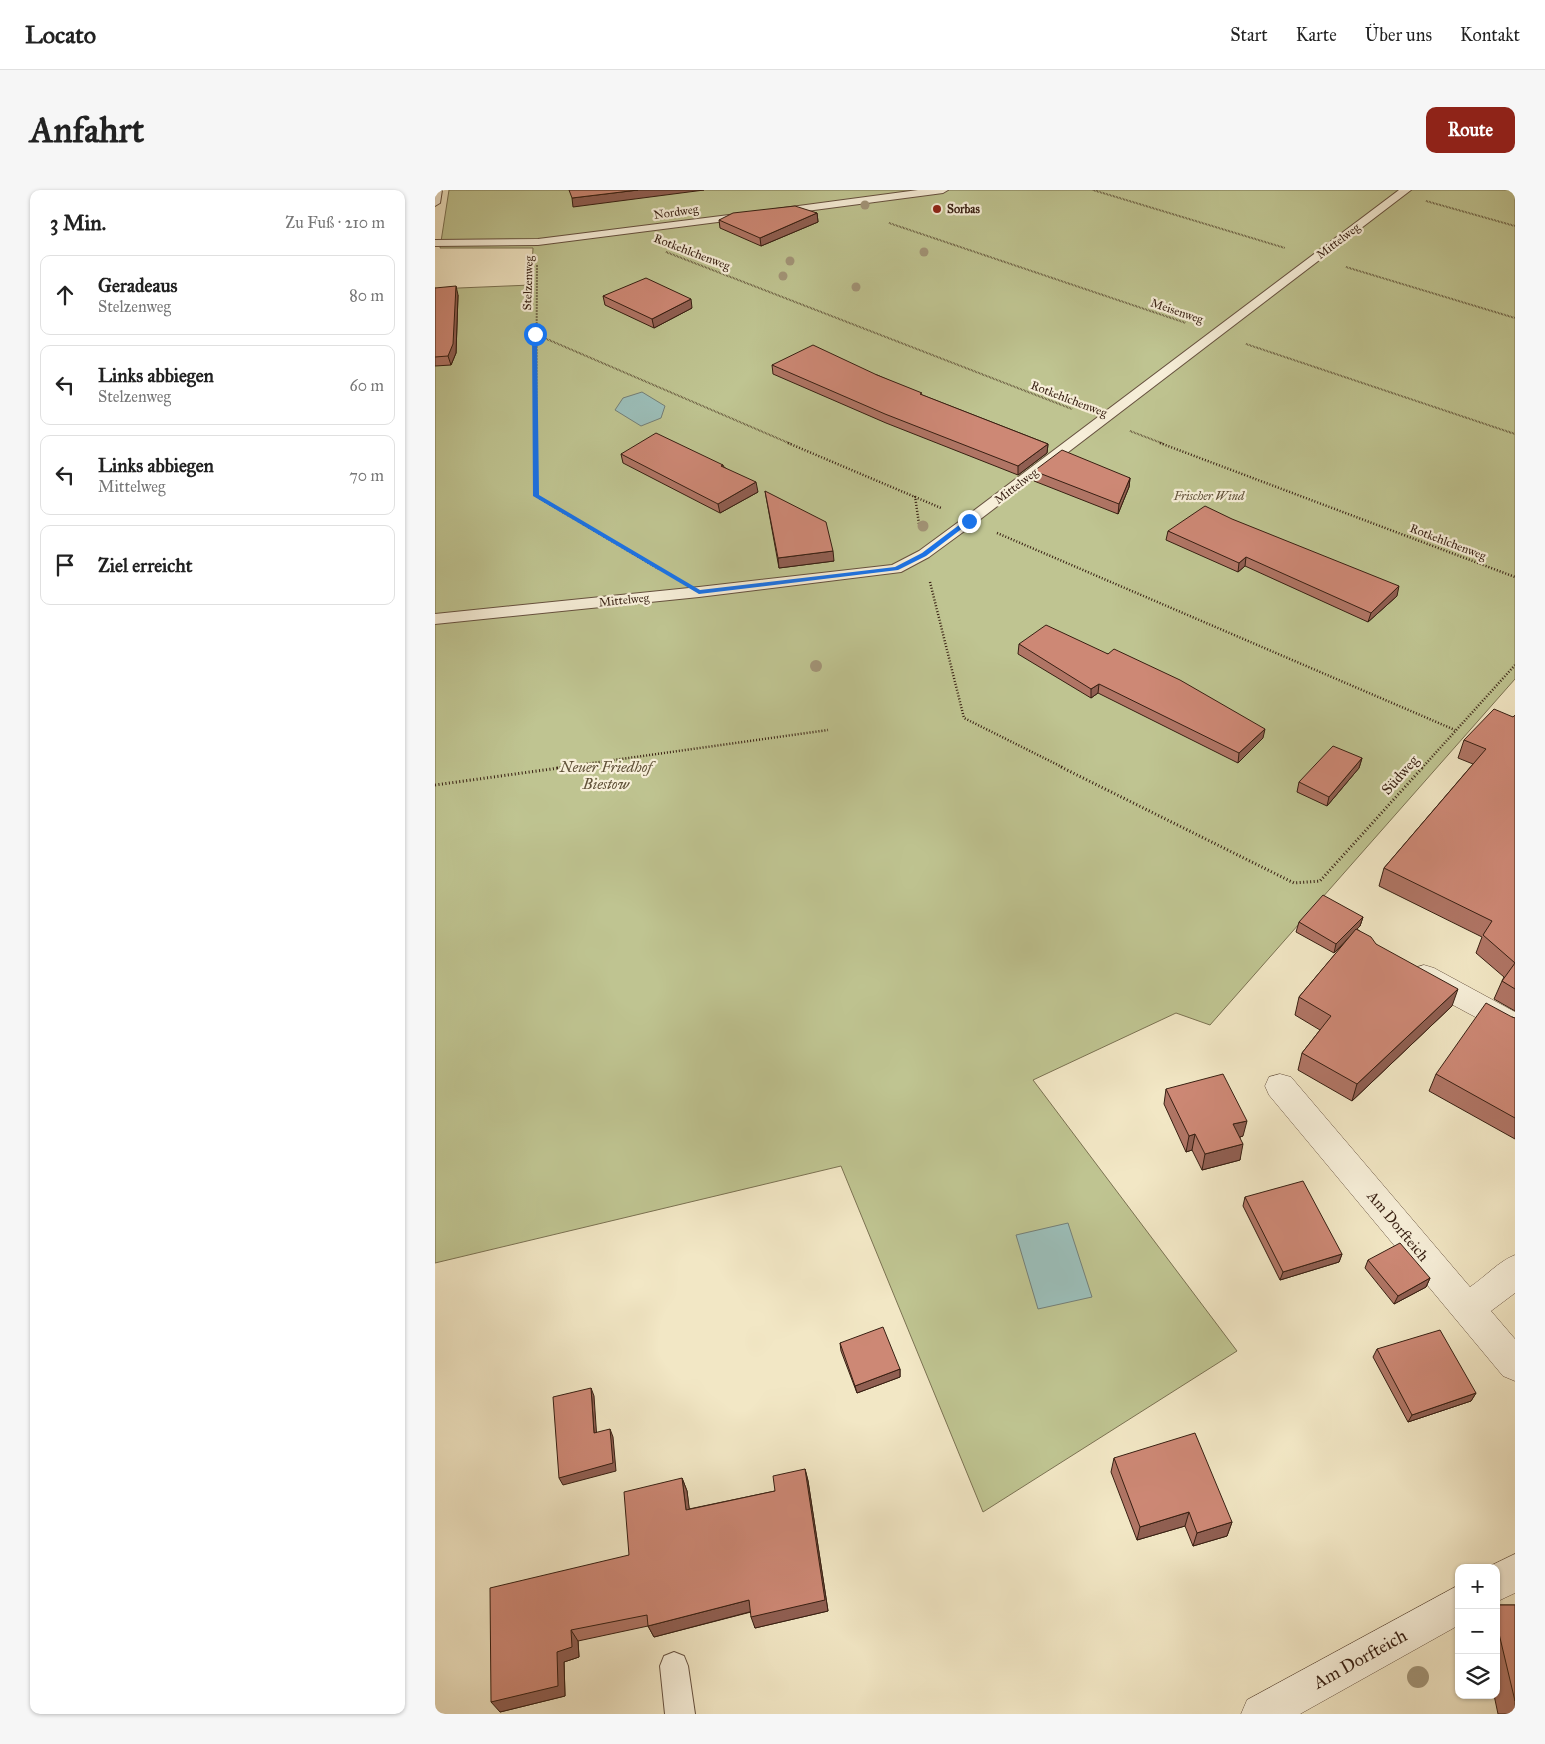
<!DOCTYPE html>
<html lang="de">
<meta charset="utf-8">
<style>
body{margin:0;font-family:"IM FELL Great Primer",serif;background:#f6f6f6;color:#222}
.controls{position:absolute;right:15px;bottom:15px;display:grid;overflow:hidden;border-radius:10px;box-shadow:0 1px 4px #0004}
.controls button{width:45px;height:45px;display:grid;place-items:center;padding:0;border:0;border-bottom:1px solid #e0e0e0;background:#fff;color:#222;font:25px sans-serif}
.stop{position:absolute;width:15px;height:15px;margin:-11px;border:4px solid #1a73e8;border-radius:50%;background:#fff}
.stop.end{background:#1a73e8;border-color:#fff;box-shadow:0 1px 5px #0008}
.list{margin:0;padding:0;list-style:none}
h2{display:flex;justify-content:space-between;align-items:center;height:65px;margin:0;padding:0 20px;font-size:21px}
h2 small{font-size:16px;font-weight:400;color:#767676}
.list li{display:grid;grid-template-columns:32px 1fr auto;gap:15px;align-items:center;box-sizing:border-box;height:80px;margin:0 10px 10px;padding:0 10px;border:1px solid #e0e0e0;border-radius:10px}
.list b{display:block;font-size:19px;white-space:nowrap}
.list p{margin:0;font-size:16px;white-space:nowrap;color:#767676}
.list em{font-size:16px;font-style:normal;color:#767676}
.icon{flex:none;width:28px;height:28px;fill:none;stroke:currentColor;stroke-width:2;stroke-linecap:round;stroke-linejoin:round}
.map{position:relative;flex:none;width:1080px;height:1524px;overflow:hidden;border-radius:10px}
header{display:flex;align-items:center;gap:30px;box-sizing:border-box;height:70px;padding:0 25px;background:#fff;border-bottom:1px solid #e0e0e0}
header strong{font-size:24px}
nav{display:flex;gap:28px;margin-inline-start:auto;font-size:18px}
.intro{display:flex;align-items:center;justify-content:space-between;box-sizing:border-box;height:120px;padding:0 30px}
h1{margin:0;font-size:35px}
.button{padding:12px 22px;border-radius:10px;background:#8f2418;color:#fff;font-size:18px;font-weight:700}
main{display:flex;gap:30px;padding:0 30px}
aside{flex:1;background:#fff;border-radius:10px;box-shadow:0 1px 4px #0004}
.map>svg:first-child{display:block}
</style>
<header>
<strong>Locato</strong>
<nav><a>Start</a><a>Karte</a><a>Über uns</a><a>Kontakt</a></nav>
</header>
<div class="intro"><h1>Anfahrt</h1><a class="button">Route</a></div>
<main>
<aside>
<h2>3 Min.<small>Zu Fuß · 210 m</small></h2>
<ul class="list">
<li><svg class="icon" aria-label="ahead" viewBox="0 0 24 24"><path d="M12 20V5M6 11l6-6 6 6"/></svg><div><b>Geradeaus</b><p>Stelzenweg</p></div><em>80 m</em></li>
<li><svg class="icon" aria-label="left" viewBox="0 0 24 24"><path d="M17 20v-9H6M10 6l-5 5 5 5"/></svg><div><b>Links abbiegen</b><p>Stelzenweg</p></div><em>60 m</em></li>
<li><svg class="icon" aria-label="left" viewBox="0 0 24 24"><path d="M17 20v-9H6M10 6l-5 5 5 5"/></svg><div><b>Links abbiegen</b><p>Mittelweg</p></div><em>70 m</em></li>
<li><svg class="icon" aria-label="arrive" viewBox="0 0 24 24"><path d="M6 21V4h12l-3 4 3 4H6"/></svg><div><b>Ziel erreicht</b></div></li>
</ul>
</aside>
<div class="map">
<svg width="1080" height="1524" viewBox="0 0 1080 1524">
<rect width="100%" height="100%" fill="#f2e7c5"/>
<filter id="stains"><feTurbulence type="fractalNoise" baseFrequency=".004" numOctaves="4"/><feColorMatrix values="0 0 0 0 .2 0 0 0 0 .09 0 0 0 0 .02 0 0 0 .5 -.17"/></filter>
<radialGradient id="worn" r=".72"><stop offset=".6" stop-color="#630" stop-opacity="0"/><stop offset="1" stop-color="#630" stop-opacity=".3"/></radialGradient>
<!-- green -->
<path fill="#bfc491" stroke="#7b7252" d="M14 0H1080V489L775 835 741 823 598 890 802 1161 548 1322 406 976 0 1073V99L96 95 98 58H5Z"/>
<!-- water -->
<path fill="#9cbfba" stroke="#747f77" d="M207 202 230 216 226 228 206 236 180 220 188 208Z
M633 1033 657 1107 603 1119 581 1045Z"/>
<g fill="none" stroke-linecap="round" stroke-linejoin="round">
<defs>
<path id="lane" d="M0 0H7L5 13 0 16Z
M483 0H513L508 3 341 25 335 22 341 19Z
M964 0H976L539 334 494 367 466 382 264 407 0 434V424L264 397 457 375 484 361 529 328Z
M310 23 316 26 314 28 103 55 0 56V50L103 49Z
M239 1462 249 1466 253 1476 260 1524H230L225 1476 229 1466Z"/>
<path id="street" d="M989 775 999 778 1080 822V846L1070 843 979 794 975 786 979 778Z
M845 884 856 887 1035 1097C1050 1087 1064 1071 1080 1065V1103L1056 1121 1080 1149V1191L1068 1186 834 905 830 896 834 887Z
M1080 1364V1403L1061 1412V1378H1051Z
M1024 1395V1435L865 1524H806L812 1510Z"/>
</defs>
<!-- lane casing -->
<use href="#lane" stroke="#66513f" stroke-width="2"/>
<!-- street casing -->
<use href="#street" stroke="#66513f" stroke-width="1"/>
<!-- path-far2 -->
<path stroke="#371f12" stroke-width="2" stroke-dasharray="0.5 1" stroke-linecap="butt" d="M658 0 850 58
M991 11 1080 36
M454 33 751 133
M231 62 637 219
M911 77 1080 128
M100 144 356 254
M811 154 1080 244
M695 241 729 254
M101 254 102 75"/>
<!-- path-far1 -->
<path stroke="#371f12" stroke-width="2.5" stroke-dasharray="1 2" stroke-linecap="butt" d="M101 253V306L224 379
M353 253 506 318
M725 253 1080 387
M480 306 484 334
M562 343 1020 540
M495 392 529 528 629 578
M122 578 393 540
M987 578 1080 475"/>
<!-- path -->
<path stroke="#371f12" stroke-width="3" stroke-dasharray="1 2.5" stroke-linecap="butt" d="M626 577 859 693 885 691 988 577
M0 595 131 577"/>
<!-- lane -->
<use href="#lane" fill="#f7efd9" fill-rule="evenodd"/>
<!-- street -->
<use href="#street" fill="#f7efd9" fill-rule="evenodd"/>
</g>
<!-- trees -->
<g fill="#a29477">
<circle cx="430" cy="15" r="4.5"/>
<circle cx="489" cy="62" r="4.5"/>
<circle cx="355" cy="71" r="4.5"/>
<circle cx="348" cy="86" r="4.5"/>
<circle cx="421" cy="97" r="4.5"/>
<circle cx="488" cy="336" r="5.5"/>
<circle cx="381" cy="476" r="6"/>
<circle cx="983" cy="1487" r="11"/>
</g>
<!-- wall -->
<path fill="#b07565" stroke="#371f12" d="M382 23 383 32 326 56 285 38 284 30Z
M0 98 23 105 21 163 16 175 0 176Z
M168 106 257 118 219 138 170 115Z
M337 175 442 185 487 205 613 254 612 263 583 285 451 233 338 184Z
M186 264 288 275 289 277 323 302 285 323 188 273Z
M599 281 695 288 694 297 683 324 599 291Z
M330 301 399 371 344 378Z
M733 341 962 406 933 432 810 376 803 382 731 350Z
M584 454 673 464 828 548 803 573 663 503 656 508 583 464Z
M1080 525V821L1059 809 1067 791 1069 787 1041 763 1047 747 944 696 949 678 1038 574 1023 568 1029 550 1078 527Z
M927 568 924 578 892 616 862 602 864 592Z
M928 727 925 736 922 739 1017 816 917 911 863 880 867 863 885 840 860 825 864 807 917 744 899 763 861 742 864 732Z
M1077 827 1080 828V949L994 901 1001 884Z
M731 899 808 946 805 947V970L767 980 757 960 751 962 729 914Z
M810 1007 907 1064 904 1072 845 1090 808 1016Z
M933 1070 995 1088 991 1097 959 1114 930 1078Z
M405 1153 465 1179V1187L422 1203 406 1161Z
M942 1159 1041 1203 1036 1211 973 1232 938 1167Z
M679 1268 797 1332 792 1346 758 1356 750 1336 702 1350 676 1282Z
M370 1279 373 1291 393 1421 320 1438 316 1422 219 1447 213 1436 143 1451 144 1467 129 1472 130 1506 65 1522 194 1365 247 1288 252 1301 254 1319 340 1301Z
M1061 1415H1080V1524H1063L1059 1505H1061Z"/>
<!-- shaded-wall -->
<path fill="#905f52" stroke="#371f12" d="M203 0H269L138 17 137 8Z
M382 23 383 32 326 56 325 48Z
M21 96 23 105 21 163 16 175 13 166Z
M256 109 257 118 219 138 217 129Z
M613 254 612 263 583 285V276Z
M695 288 694 297 683 324 684 314Z
M321 292 323 302 285 323 283 314Z
M398 361 399 371 344 378 343 368Z
M811 367 810 376 803 382 804 373Z
M964 396 962 406 933 432 936 423Z
M664 494 663 503 656 508V499Z
M830 539 828 548 803 573 804 563Z
M927 568 924 578 892 616 894 607Z
M928 727 925 736 899 763 901 754Z
M1023 799 1017 816 917 911 922 894Z
M812 931 808 946 795 950 798 934Z
M760 944 757 960 751 962 754 946Z
M808 954 805 970 767 980 770 964Z
M907 1064 904 1072 845 1090 848 1082Z
M995 1088 991 1097 959 1114 963 1106Z
M465 1179V1187L422 1203 420 1196Z
M156 1198 159 1206 162 1250 159 1243Z
M1041 1203 1036 1211 973 1232 977 1225Z
M175 1239 178 1247 181 1281 128 1295 124 1288Z
M370 1279 373 1291 393 1421 320 1438 316 1427Z
M247 1288 252 1301 256 1332 251 1320Z
M754 1322 750 1336 702 1350 705 1337Z
M797 1332 792 1346 758 1356 762 1343Z
M314 1410 318 1421 219 1447 213 1436Z
M136 1440 143 1451 144 1467 129 1472 130 1506 65 1522 56 1512 122 1462Z"/>
<!-- building -->
<path fill="#cd8875" stroke="#371f12" d="M134 0H203L137 8Z
M360 16 382 23 325 48 284 30 298 23Z
M211 88 256 109 217 129 168 106Z
M21 96 18 154 13 166 0 167V98Z
M378 155 442 185 487 203 485 204 613 254 583 276 450 224 337 175Z
M221 243 288 275 286 276 321 292 283 314 186 264Z
M627 260 695 288 684 314 599 281Z
M330 301 391 332 398 361 343 368Z
M770 316 797 329 964 396 936 423 811 367 804 373 733 341Z
M611 435 673 464 679 459 745 490 830 539 804 563 664 494 656 499 584 454Z
M1059 519 1078 527 1080 525V799L1067 791 1080 773 1048 745 1057 731 949 678 1051 559 1029 550Z
M898 556 927 568 894 607 864 592Z
M888 705 928 727 901 754 864 732Z
M921 739 936 747 941 754 1023 799 922 894 867 863 896 826 864 807Z
M1051 813 1077 827 1080 828V928L1001 884Z
M788 884 812 931 798 934 808 954 770 964 760 944 754 946 731 899Z
M868 991 907 1064 848 1082 810 1007Z
M965 1053 995 1088 963 1106 933 1070Z
M448 1137 465 1179 420 1196 405 1153Z
M1005 1140 1041 1203 977 1225 942 1159Z
M156 1198 159 1243 175 1239 178 1273 124 1288 118 1207Z
M760 1243 797 1332 762 1343 754 1322 705 1337 679 1268Z
M370 1279 390 1410 316 1427 314 1410 213 1436 212 1425 136 1440 137 1457 122 1462 123 1496 56 1512 55 1398 194 1365 189 1302 247 1288 251 1320 340 1301 338 1286Z
M1061 1415H1080V1511L1061 1431Z"/>
<!-- route -->
<path fill="#1a73e8" d="M100 142 102 144 104 305 265 400 460 377 487 363 532 329 537 331 491 366 463 380 264 404 98 306 97 144Z"/>
<!-- markers -->
<circle fill="#8f2418" stroke="#f7efd9" stroke-width="2" cx="502" cy="19" r="5"/>
<g text-anchor="middle" stroke-width="4.5" stroke-linejoin="round" paint-order="stroke">
<!-- far-poi labels -->
<g font-size="12" font-weight="bold" fill="#371f12" stroke="#f7efd9" text-anchor="start">
<text x="512" y="23">Sorbas</text>
</g>
<!-- far-street labels -->
<g font-size="12" fill="#371f12" stroke="#f7efd9">
<text transform="translate(241 22) rotate(-8)" y="4">Nordweg</text>
<text transform="translate(903 51) rotate(-37)" y="4">Mittelweg</text>
<text transform="translate(257 62) rotate(21)" y="4">Rotkehlchenweg</text>
<text transform="translate(93 93) rotate(-88)" y="4">Stelzenweg</text>
<text transform="translate(742 121) rotate(19)" y="4">Meisenweg</text>
<text transform="translate(634 209) rotate(21)" y="4">Rotkehlchenweg</text>
<text transform="translate(581 296) rotate(-37)" y="4">Mittelweg</text>
<text transform="translate(1013 352) rotate(21)" y="4">Rotkehlchenweg</text>
<text transform="translate(189 410) rotate(-6)" y="4">Mittelweg</text>
</g>
<!-- far-park labels -->
<g font-size="12" font-style="italic" fill="#605138" stroke="#f7efd9">
<text x="774" y="310">Frischer Wind</text>
</g>
<!-- park labels -->
<g font-size="15" font-style="italic" fill="#605138" stroke="#f7efd9">
<text x="171" y="582">Neuer Friedhof<tspan x="171" dy="17">Biestow</tspan></text>
</g>
<!-- street labels -->
<g font-size="15" fill="#371f12" stroke="#f7efd9">
<text transform="translate(965 585) rotate(-48)" y="5">Südweg</text>
<text transform="translate(963 1036) rotate(50)" y="5">Am Dorfteich</text>
</g>
<!-- near-street labels -->
<g font-size="18" fill="#371f12" stroke="#f7efd9">
<text transform="translate(925 1469) rotate(-29)" y="6">Am Dorfteich</text>
</g>
</g>
<rect width="100%" height="100%" filter="url(#stains)"/>
<rect width="100%" height="100%" fill="url(#worn)"/>
</svg>
<div class="controls">
<button>+</button>
<button>−</button>
<button><svg class="icon" aria-label="layers" viewBox="0 0 24 24"><path d="M12 4l9 5-9 5-9-5zM3 14l9 5 9-5"/></svg></button>
</div>
<div class="stop" style="left:100px;top:144px"></div>
<div class="stop end" style="left:534px;top:331px"></div>
</div>
</main>
